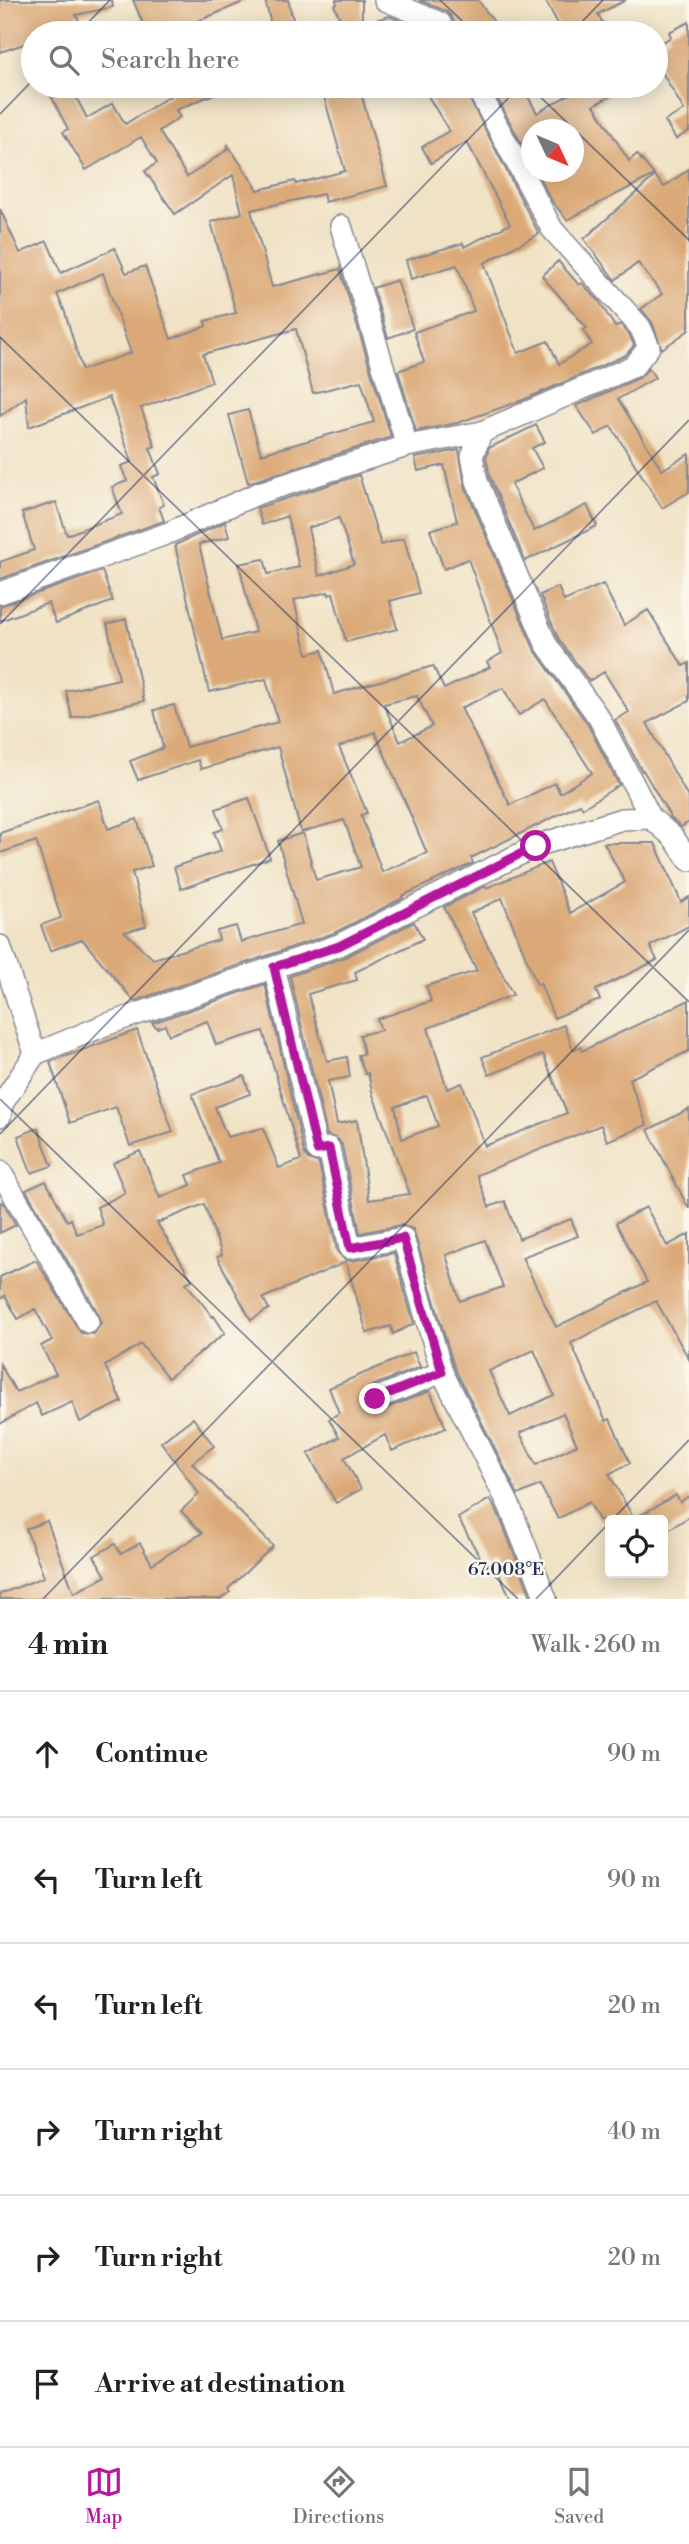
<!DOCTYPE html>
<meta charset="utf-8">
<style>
body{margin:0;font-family:"Libre Bodoni",serif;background:#f6f6f6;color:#222}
.controls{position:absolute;right:21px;bottom:21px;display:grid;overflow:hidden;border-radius:7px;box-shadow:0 4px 18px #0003}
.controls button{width:63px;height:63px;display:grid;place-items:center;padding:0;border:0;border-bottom:2px solid #e0e0e0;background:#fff;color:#222;font:35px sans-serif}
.compass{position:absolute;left:521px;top:119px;width:63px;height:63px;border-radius:50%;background:#fff;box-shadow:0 4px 18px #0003;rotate:134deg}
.stop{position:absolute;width:21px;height:21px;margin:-16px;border:5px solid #b5179e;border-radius:50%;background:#fff}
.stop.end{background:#b5179e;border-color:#fff;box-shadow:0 2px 7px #0008}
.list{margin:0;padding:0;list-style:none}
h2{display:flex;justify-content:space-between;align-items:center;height:91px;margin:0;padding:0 28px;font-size:30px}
h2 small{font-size:23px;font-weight:400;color:#767676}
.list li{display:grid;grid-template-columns:46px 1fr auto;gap:21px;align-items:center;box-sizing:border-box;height:126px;padding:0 28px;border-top:2px solid #e0e0e0}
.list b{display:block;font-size:26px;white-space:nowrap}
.list em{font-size:23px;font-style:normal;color:#767676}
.icon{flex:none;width:38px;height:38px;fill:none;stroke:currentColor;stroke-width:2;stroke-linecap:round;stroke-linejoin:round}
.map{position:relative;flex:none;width:689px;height:1599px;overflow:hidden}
.search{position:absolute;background:#fff;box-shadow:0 4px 18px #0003;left:21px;right:21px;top:21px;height:77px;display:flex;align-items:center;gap:18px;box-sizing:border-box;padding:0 24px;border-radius:38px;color:#767676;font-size:26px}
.sheet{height:847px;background:#fff}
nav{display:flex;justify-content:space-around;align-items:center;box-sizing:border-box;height:98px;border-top:2px solid #e0e0e0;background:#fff;font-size:19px;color:#767676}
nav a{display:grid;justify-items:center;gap:4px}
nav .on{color:#b5179e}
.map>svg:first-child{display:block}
</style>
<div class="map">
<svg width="689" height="1599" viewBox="0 0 689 1599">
<rect width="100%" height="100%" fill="#fbf7ec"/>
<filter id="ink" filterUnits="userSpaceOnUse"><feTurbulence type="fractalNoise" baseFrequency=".0143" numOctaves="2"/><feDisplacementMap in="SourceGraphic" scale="14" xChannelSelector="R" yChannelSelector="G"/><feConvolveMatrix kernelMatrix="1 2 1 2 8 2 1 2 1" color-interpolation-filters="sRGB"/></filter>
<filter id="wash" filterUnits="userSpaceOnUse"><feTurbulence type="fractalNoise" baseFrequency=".00686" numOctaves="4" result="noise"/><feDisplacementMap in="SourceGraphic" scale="28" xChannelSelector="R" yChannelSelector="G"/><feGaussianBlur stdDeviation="1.57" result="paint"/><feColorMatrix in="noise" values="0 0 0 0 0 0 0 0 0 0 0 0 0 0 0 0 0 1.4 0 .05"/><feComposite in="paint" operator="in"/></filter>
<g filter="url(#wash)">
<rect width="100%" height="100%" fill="#f0e2c5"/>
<g id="blocks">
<!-- building -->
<path fill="#dba977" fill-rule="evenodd" d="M0 0H112L113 7 76 15 85 33H33V41L0 52Z
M133 0H248L170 33H147Z
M265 0H288L295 27 273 32Z
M336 0H362V24L389 16 430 33H346L334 5 337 4Z
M419 0H478L502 33H459L451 16 446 11Z
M545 0H626L598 14 608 33H563Z
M689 22V131L676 139 665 121 684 110 656 62V46L671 37 669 32Z
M46 86H70L87 118 113 103 125 124 173 94 169 86H233L176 110 180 117 159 131 187 177 227 150 228 145 258 190 295 181 296 184 345 171 321 86H359L387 186 325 202 323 194 251 210 272 287 340 269 391 437 248 483 229 415 248 410 261 454 374 422 361 381 313 393 296 329 203 354 212 382 141 408 155 446 150 448 160 474 153 477 164 505 159 507 164 521 0 579V562L34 550 22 513 56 502 67 535 122 514 112 487 127 481 121 466 132 462 109 397 29 427 26 397 0 416V209L20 253 47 241 61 273 115 248 126 273 145 266 171 339 206 326 205 321 236 313 211 222 242 213 233 175 175 214 145 171 157 163 141 137 86 170 63 132 68 129ZM103 273 131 353 82 370 65 312 57 294Z
M422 86H444L446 90 454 86H463L539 234 484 263 518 353 548 341 559 364 592 344 583 330 587 328 542 276 558 261 579 285 582 283 599 301 615 327 620 324 629 334 634 345 626 355 523 400 457 423 416 431 398 371 424 362 414 332 474 311 457 265 411 279 406 260 463 243 464 247 510 224 467 142 431 163 422 147 449 131Z
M491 86H522L537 113 584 86H629L594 105 629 161 637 154 654 175 567 220 552 201 536 172H573V130H531V162Z
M689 169V330L662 349 652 322 641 309 662 294 638 263 615 280 584 239 655 176 664 187Z
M397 280 413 329 388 338 373 288Z
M649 368 655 378 618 399 662 470 689 454V492L662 508 611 426 596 435 576 406 639 378Z
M536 425 545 442 532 448 543 468 511 484 534 531 587 505 597 526 525 561 490 477 486 457 489 448Z
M459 450 465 486 534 649 588 725 619 785 583 808 580 804 497 845 471 858 473 863 402 896 403 898 334 933 134 1001 82 939 50 951 41 925 61 918 36 841 0 853V833L99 800 108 829 137 819 152 866 132 872 146 926 125 932 153 959 219 940 217 931 236 926 241 942 302 924 278 841 303 833 316 880 361 867 344 820 301 832 278 747 201 769 198 760 138 780 130 761 163 748 154 710 174 705 186 747 278 722 266 679 209 692 175 545 225 522 229 537 199 544 222 640 255 632 239 564 264 559 268 574 299 567 287 516 262 525 257 508 359 475 381 545 404 538 419 593 390 601 397 629 346 642 333 593 329 595 328 592 294 600 307 654 322 650 334 694 433 666 444 689 490 667 487 662 502 653 468 559 444 569 430 530 457 522 444 465 418 471 415 458ZM339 518 354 564 319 576 308 528ZM503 688 519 715 545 699 592 773 560 793 555 783 510 805 461 708ZM417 696 432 726 400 742 384 704ZM375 732 427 853 382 872 361 815 367 813 339 747Z
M102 571 113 601 56 623 48 603 0 621V606Z
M603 584 624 625 648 610 683 666 689 663V701L647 723 689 799V822L681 827 671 818 643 770 642 771 615 720 629 712 604 672 589 681 558 638 540 595 558 587 564 601Z
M126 619 144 701 72 718 66 691 119 679 107 624Z
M249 798 270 858 181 889 174 867 221 851 214 832 223 829 216 809Z
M604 843H655L681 902 689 897V926L650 946 657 960 596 990 600 1000 554 1018 540 983 537 985 502 898 471 913 513 995 428 1028 447 1089 462 1083 485 1146 567 1113 543 1054 489 1075 482 1057 564 1025 573 1050 580 1047 582 1051 689 1000V1051L629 1079 647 1125 607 1141 601 1125 477 1175 489 1207 505 1201 519 1239 571 1219 578 1236 522 1257 556 1327 647 1282 616 1223 646 1207 667 1246 689 1234V1359L656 1301 571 1343 606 1421 610 1419 630 1463 609 1474 634 1519 676 1495 680 1502 689 1496V1517L663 1533V1520H599L589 1502 558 1519 540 1485 518 1495 454 1367 413 1229 401 1225 360 1233 342 1145 338 1139 327 1135 290 976 345 957 414 922 423 939 355 972 357 980 308 994 327 1061 347 1057 350 1077 328 1081 337 1124 357 1120 369 1200 410 1194 373 1095 368 1073 365 1074 358 1055 364 1054 360 1035 381 1030 377 1019 431 1001 426 986 477 971 444 907 485 886 486 888 549 862 570 913 625 882ZM427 1095 438 1126 402 1139 395 1107ZM485 1240 503 1287 460 1301 446 1255ZM534 1350 554 1395 510 1416 489 1371ZM563 1413 577 1445 536 1465 520 1433Z
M265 984 304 1153 308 1159 319 1163 337 1251 345 1260 352 1261 394 1253 414 1324 393 1334 391 1326 367 1333 346 1262 263 1298 269 1309 251 1320 217 1257 222 1255 204 1204 157 1223 192 1280 186 1283 213 1317 214 1316 225 1333 168 1378 141 1344 105 1366 122 1402 80 1422 72 1402 42 1416 36 1403 0 1424V1364L16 1392 56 1374 41 1346 52 1340 35 1309 18 1319 5 1296 0 1299V1277L36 1260 81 1333 94 1334 101 1323 99 1315 26 1190 46 1181 67 1221 71 1219 77 1234 103 1225 97 1207 125 1193 113 1163 140 1151 160 1198 191 1185 187 1175 219 1163 192 1094 244 1076 250 1094 215 1107 227 1137 263 1128 279 1168 301 1160 263 1031 216 1045 207 1021 169 1035 165 1025 157 1028 152 1023Z
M137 1030 173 1132 130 1146 116 1107 70 1123 50 1062Z
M689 1109V1209L648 1130Z
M38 1128 52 1166 31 1173 18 1136Z
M3 1202 16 1225 0 1233V1203Z
M414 1352 420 1367 369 1387 362 1396 363 1404 373 1412 379 1411 430 1391 446 1428 392 1451 385 1435 344 1458 361 1489 336 1503 308 1454 339 1437 329 1419 339 1413 329 1388Z
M193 1418 214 1446 192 1463 273 1546 228 1589 230 1592 220 1599H0V1594L44 1577 26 1529 47 1521 74 1593 106 1576 94 1556 115 1544 121 1554 140 1543 152 1564 202 1533 181 1511 199 1494 161 1442Z
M490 1499 499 1515 532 1599H511L494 1562 485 1566 458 1518Z"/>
</g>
</g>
<g filter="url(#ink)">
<use href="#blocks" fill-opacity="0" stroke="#868892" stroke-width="2"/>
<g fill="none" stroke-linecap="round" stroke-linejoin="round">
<defs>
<path id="minor" d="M385 0 440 23 446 33
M476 86 552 229 640 327 649 347 634 366 482 432 472 456 477 481 546 644 599 718 651 818
M341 226 407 446
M0 593 166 534 259 493 407 446 482 432
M0 946 35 1054
M274 967 317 1150 329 1148 350 1248 403 1238 442 1372 510 1507 546 1599
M0 1116 2 1104 35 1054 105 1025 339 945 536 846 622 819 651 818 673 837 689 860
M0 1171 88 1322
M375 1399 442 1372"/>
</defs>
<!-- minor casing -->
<use href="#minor" stroke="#868892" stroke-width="24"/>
<!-- minor -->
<use href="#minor" stroke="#fff" stroke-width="21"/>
</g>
</g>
<g fill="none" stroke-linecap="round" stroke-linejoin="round" filter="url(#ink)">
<!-- route -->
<path stroke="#b5179e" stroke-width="9" d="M375 1399 442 1372 403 1238 350 1248 329 1148 317 1150 274 967 339 946 536 846"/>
</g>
<!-- ticks -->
<path fill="none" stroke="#1b2f5e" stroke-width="2" stroke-opacity="0.45" d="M440 0 475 33M78 33 110 0M571 33 603 0M529 86 689 240M0 114 33 80M0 337 689 1002M0 624 520 86M0 1099 518 1599M0 1134 689 420M612 1520 689 1440M43 1599 689 930M536 1599 610 1522"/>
<g font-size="18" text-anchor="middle" fill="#1b2f5e" stroke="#fbf7ec" stroke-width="5" stroke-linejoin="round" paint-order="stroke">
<text x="506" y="1575">67.008°E</text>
</g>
</svg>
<div class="controls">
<button><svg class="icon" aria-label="locate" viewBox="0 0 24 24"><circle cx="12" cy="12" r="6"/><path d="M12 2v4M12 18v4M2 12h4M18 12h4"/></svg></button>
</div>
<svg class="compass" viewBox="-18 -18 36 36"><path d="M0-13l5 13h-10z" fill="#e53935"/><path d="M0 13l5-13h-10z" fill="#767676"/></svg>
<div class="stop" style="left:536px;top:846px"></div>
<div class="stop end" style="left:375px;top:1399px"></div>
<div class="search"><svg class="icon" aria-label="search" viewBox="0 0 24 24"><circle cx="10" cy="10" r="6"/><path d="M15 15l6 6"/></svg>Search here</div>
</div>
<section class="sheet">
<h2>4 min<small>Walk · 260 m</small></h2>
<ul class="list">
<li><svg class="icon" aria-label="ahead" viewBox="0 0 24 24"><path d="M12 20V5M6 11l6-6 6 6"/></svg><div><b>Continue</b></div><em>90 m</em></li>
<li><svg class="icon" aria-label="left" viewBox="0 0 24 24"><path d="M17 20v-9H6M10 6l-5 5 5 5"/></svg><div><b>Turn left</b></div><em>90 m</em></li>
<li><svg class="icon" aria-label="left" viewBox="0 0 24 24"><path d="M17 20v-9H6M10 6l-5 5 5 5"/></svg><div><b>Turn left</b></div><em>20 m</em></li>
<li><svg class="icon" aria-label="right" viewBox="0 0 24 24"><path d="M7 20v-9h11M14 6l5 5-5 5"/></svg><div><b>Turn right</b></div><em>40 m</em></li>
<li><svg class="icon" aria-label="right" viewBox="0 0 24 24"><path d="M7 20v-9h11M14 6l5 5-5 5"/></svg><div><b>Turn right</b></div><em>20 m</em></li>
<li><svg class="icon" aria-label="arrive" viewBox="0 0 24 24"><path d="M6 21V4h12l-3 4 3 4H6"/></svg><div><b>Arrive at destination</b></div></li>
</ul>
</section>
<nav>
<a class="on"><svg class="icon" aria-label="map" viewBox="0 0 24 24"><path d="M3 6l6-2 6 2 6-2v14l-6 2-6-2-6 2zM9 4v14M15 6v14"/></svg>Map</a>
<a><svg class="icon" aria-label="directions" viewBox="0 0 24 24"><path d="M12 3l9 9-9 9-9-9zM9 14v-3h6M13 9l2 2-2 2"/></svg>Directions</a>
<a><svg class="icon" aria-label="saved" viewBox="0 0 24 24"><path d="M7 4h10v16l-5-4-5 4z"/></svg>Saved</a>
</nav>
